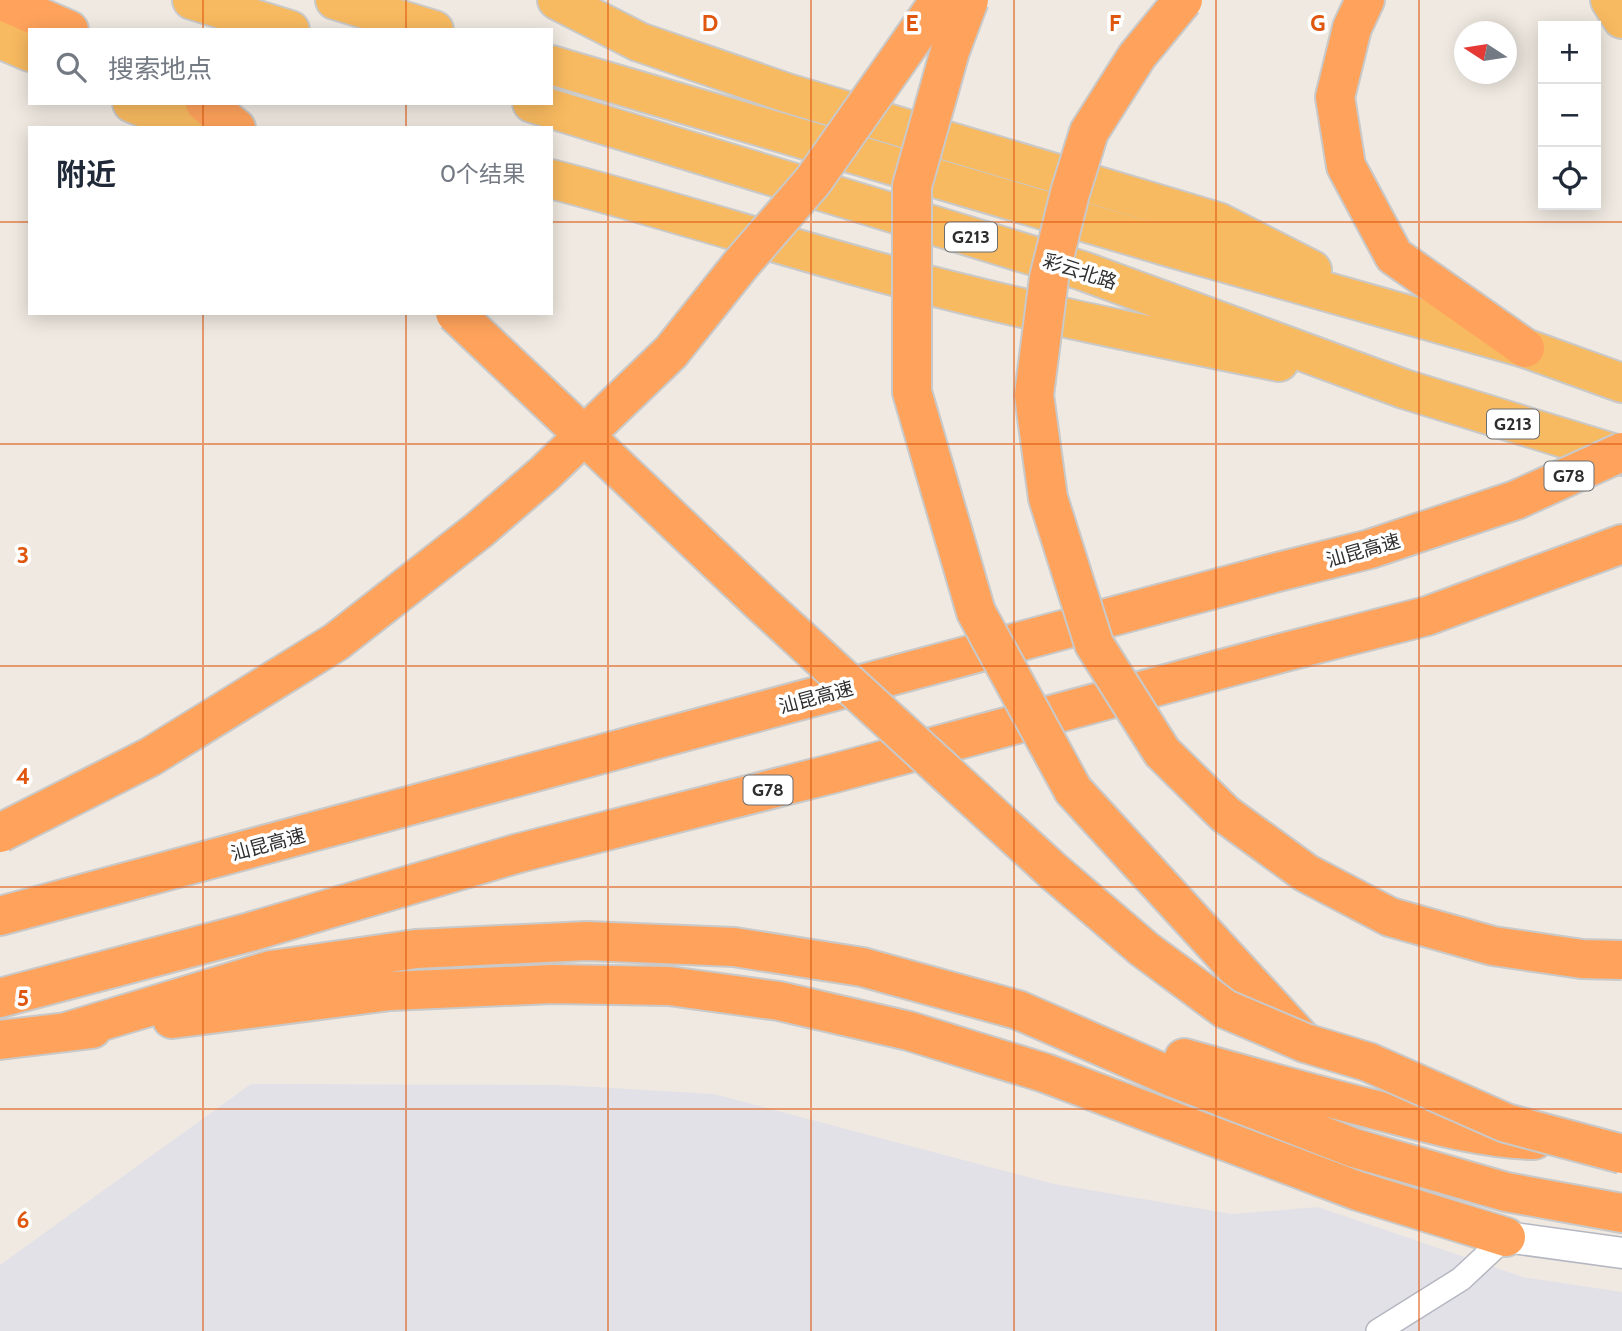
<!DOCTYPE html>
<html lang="zh">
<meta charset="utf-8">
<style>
body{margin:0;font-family:Cabin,"Noto Sans SC",sans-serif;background:#f2f2f3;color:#1f2937}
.controls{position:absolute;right:21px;top:21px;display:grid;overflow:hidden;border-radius:0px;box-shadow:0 4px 18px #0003}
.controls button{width:63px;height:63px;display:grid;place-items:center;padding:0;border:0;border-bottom:2px solid #e0e1e3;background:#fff;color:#1f2937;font:35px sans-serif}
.compass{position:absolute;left:1454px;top:21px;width:63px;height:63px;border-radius:50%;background:#fff;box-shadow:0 4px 18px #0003;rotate:282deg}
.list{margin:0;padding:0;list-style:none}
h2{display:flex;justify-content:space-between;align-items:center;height:91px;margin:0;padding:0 28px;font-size:30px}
h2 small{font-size:23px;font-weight:400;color:#747a83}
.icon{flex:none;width:38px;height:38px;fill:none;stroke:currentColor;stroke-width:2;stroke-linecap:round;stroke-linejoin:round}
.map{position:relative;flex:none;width:1622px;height:1331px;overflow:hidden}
.search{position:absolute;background:#fff;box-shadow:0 4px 18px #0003;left:28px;top:28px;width:525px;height:77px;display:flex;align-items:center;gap:18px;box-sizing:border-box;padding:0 24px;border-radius:0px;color:#747a83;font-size:26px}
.panel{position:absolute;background:#fff;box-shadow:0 4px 18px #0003;left:28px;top:126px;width:525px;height:189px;border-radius:0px}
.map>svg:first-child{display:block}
</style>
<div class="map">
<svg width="1622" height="1331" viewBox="0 0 1622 1331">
<rect width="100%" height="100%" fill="#efe9e1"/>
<!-- industrial -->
<path fill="#e3e1e8" d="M251 1084 560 1085 714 1094 1054 1184 1232 1214 1318 1207 1523 1277 1622 1292V1331H0V1265Z"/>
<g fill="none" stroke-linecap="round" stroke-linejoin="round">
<defs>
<path id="minor" d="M1378 1331 1461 1279 1506 1237"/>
<path id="tertiary" d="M1506 1237 1622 1253"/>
<path id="trunk" d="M192 0 290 30
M335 0 434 30
M557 0 639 42 787 93 1218 222 1312 270
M1610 0 1622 19
M0 39 30 52
M551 65 1169 247 1525 348 1622 383
M132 103 195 128
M532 103 1083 271 1404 389 1622 456
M551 179C656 206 759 239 864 268 1000 306 1140 334 1279 362"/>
<path id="motorway" d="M0 0 69 30
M1365 0 1352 28 1335 97 1346 166 1394 256 1525 348
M205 103 236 128
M1073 790 1305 1043
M0 916 1274 573 1370 549 1516 500
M0 998 250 932 519 853 835 773 1289 651 1427 616 1622 544
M172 1019 390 991 553 984 669 986 779 1001 909 1031 1045 1073 1358 1191 1506 1237
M66 1032 271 970 416 949 587 941 734 947 862 967 1018 1010 1174 1078 1354 1148 1506 1192 1622 1213
M0 1040 92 1029
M1184 1058C1248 1076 1312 1094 1376 1110 1427 1123 1481 1139 1534 1140"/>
</defs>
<!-- minor casing -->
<use href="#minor" stroke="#b4b7c1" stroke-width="26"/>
<!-- tertiary casing -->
<use href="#tertiary" stroke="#b4b7c1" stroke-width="33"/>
<!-- trunk casing -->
<use href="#trunk" stroke="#c9c9c9" stroke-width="42"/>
<!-- motorway casing -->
<use href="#motorway" stroke="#c9c9c9" stroke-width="42"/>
<!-- minor -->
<use href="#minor" stroke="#fff" stroke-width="23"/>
<!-- tertiary -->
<use href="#tertiary" stroke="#fff" stroke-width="30"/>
<!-- trunk -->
<use href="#trunk" stroke="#f8ba60" stroke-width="38"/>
<!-- motorway -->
<use href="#motorway" stroke="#ffa35c" stroke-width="38"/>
<defs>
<path id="motorway-bridge" d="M969 0 950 51 912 186V392L976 612 1073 790
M1183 0 1137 56 1089 132 1070 193 1049 278 1034 395 1048 498 1094 644 1162 752 1225 814 1306 873 1390 917 1493 946 1582 959 1622 960
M455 313 762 604 1053 871 1144 949 1225 1009 1305 1043 1368 1062 1506 1123 1622 1154
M1516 500 1622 452
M0 833 150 757 336 642 479 530 544 474 671 352 742 263 813 181 940 0"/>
</defs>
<!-- motorway-bridge casing -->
<use href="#motorway-bridge" stroke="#c9c9c9" stroke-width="42" stroke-linecap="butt"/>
<!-- motorway-bridge -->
<use href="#motorway-bridge" stroke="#ffa35c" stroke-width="38"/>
</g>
<!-- grid -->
<path fill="none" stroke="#df570e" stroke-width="2" stroke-opacity="0.55" d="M203 0V30M406 0V30M608 0V1331M811 0V1331M1014 0V1331M1216 0V1331M1419 0V1331M203 103V128M406 103V128M0 222H30M551 222H1622M203 313V1331M406 313V1331M0 444H1622M0 666H1622M0 887H1622M0 1109H1622"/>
<g text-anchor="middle" stroke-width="7" stroke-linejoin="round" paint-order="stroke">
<!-- shield labels -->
<g fill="#fff" stroke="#6d6d6d" stroke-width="2">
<rect x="945" y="222.5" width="52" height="29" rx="5"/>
<rect x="1487" y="409.5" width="52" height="29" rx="5"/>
<rect x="1544.5" y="461.5" width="49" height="29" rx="5"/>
<rect x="743.5" y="775.5" width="49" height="29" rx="5"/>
</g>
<g font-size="18" font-weight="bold" fill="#2e2e2e">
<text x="971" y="243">G213</text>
<text x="1513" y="430">G213</text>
<text x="1569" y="482">G78</text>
<text x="768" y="796">G78</text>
</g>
<!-- street labels -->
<g font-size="19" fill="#2e2e2e" stroke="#fff">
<text transform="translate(1080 271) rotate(18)" y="7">彩云北路</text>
<text transform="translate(1363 550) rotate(-16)" y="7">汕昆高速</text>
<text transform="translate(816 697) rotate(-15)" y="7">汕昆高速</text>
<text transform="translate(268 844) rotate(-15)" y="7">汕昆高速</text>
</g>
</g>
<g font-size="23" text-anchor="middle" font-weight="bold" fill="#df570e" stroke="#fff" stroke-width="7" stroke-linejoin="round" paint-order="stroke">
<text x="710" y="31">D</text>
<text x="912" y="31">E</text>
<text x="1115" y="31">F</text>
<text x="1318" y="31">G</text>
<text x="23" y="563">3</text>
<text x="23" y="784">4</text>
<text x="23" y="1006">5</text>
<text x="23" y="1228">6</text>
</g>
</svg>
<div class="controls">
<button>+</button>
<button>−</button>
<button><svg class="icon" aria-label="locate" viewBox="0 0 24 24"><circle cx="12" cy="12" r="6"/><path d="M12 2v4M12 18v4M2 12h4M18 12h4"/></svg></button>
</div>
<svg class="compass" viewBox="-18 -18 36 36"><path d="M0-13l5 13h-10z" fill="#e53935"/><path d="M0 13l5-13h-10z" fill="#747a83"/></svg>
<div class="search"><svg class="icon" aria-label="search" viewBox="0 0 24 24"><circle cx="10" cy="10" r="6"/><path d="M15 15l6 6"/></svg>搜索地点</div>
<section class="panel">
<h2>附近<small>0个结果</small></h2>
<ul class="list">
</ul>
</section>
</div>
